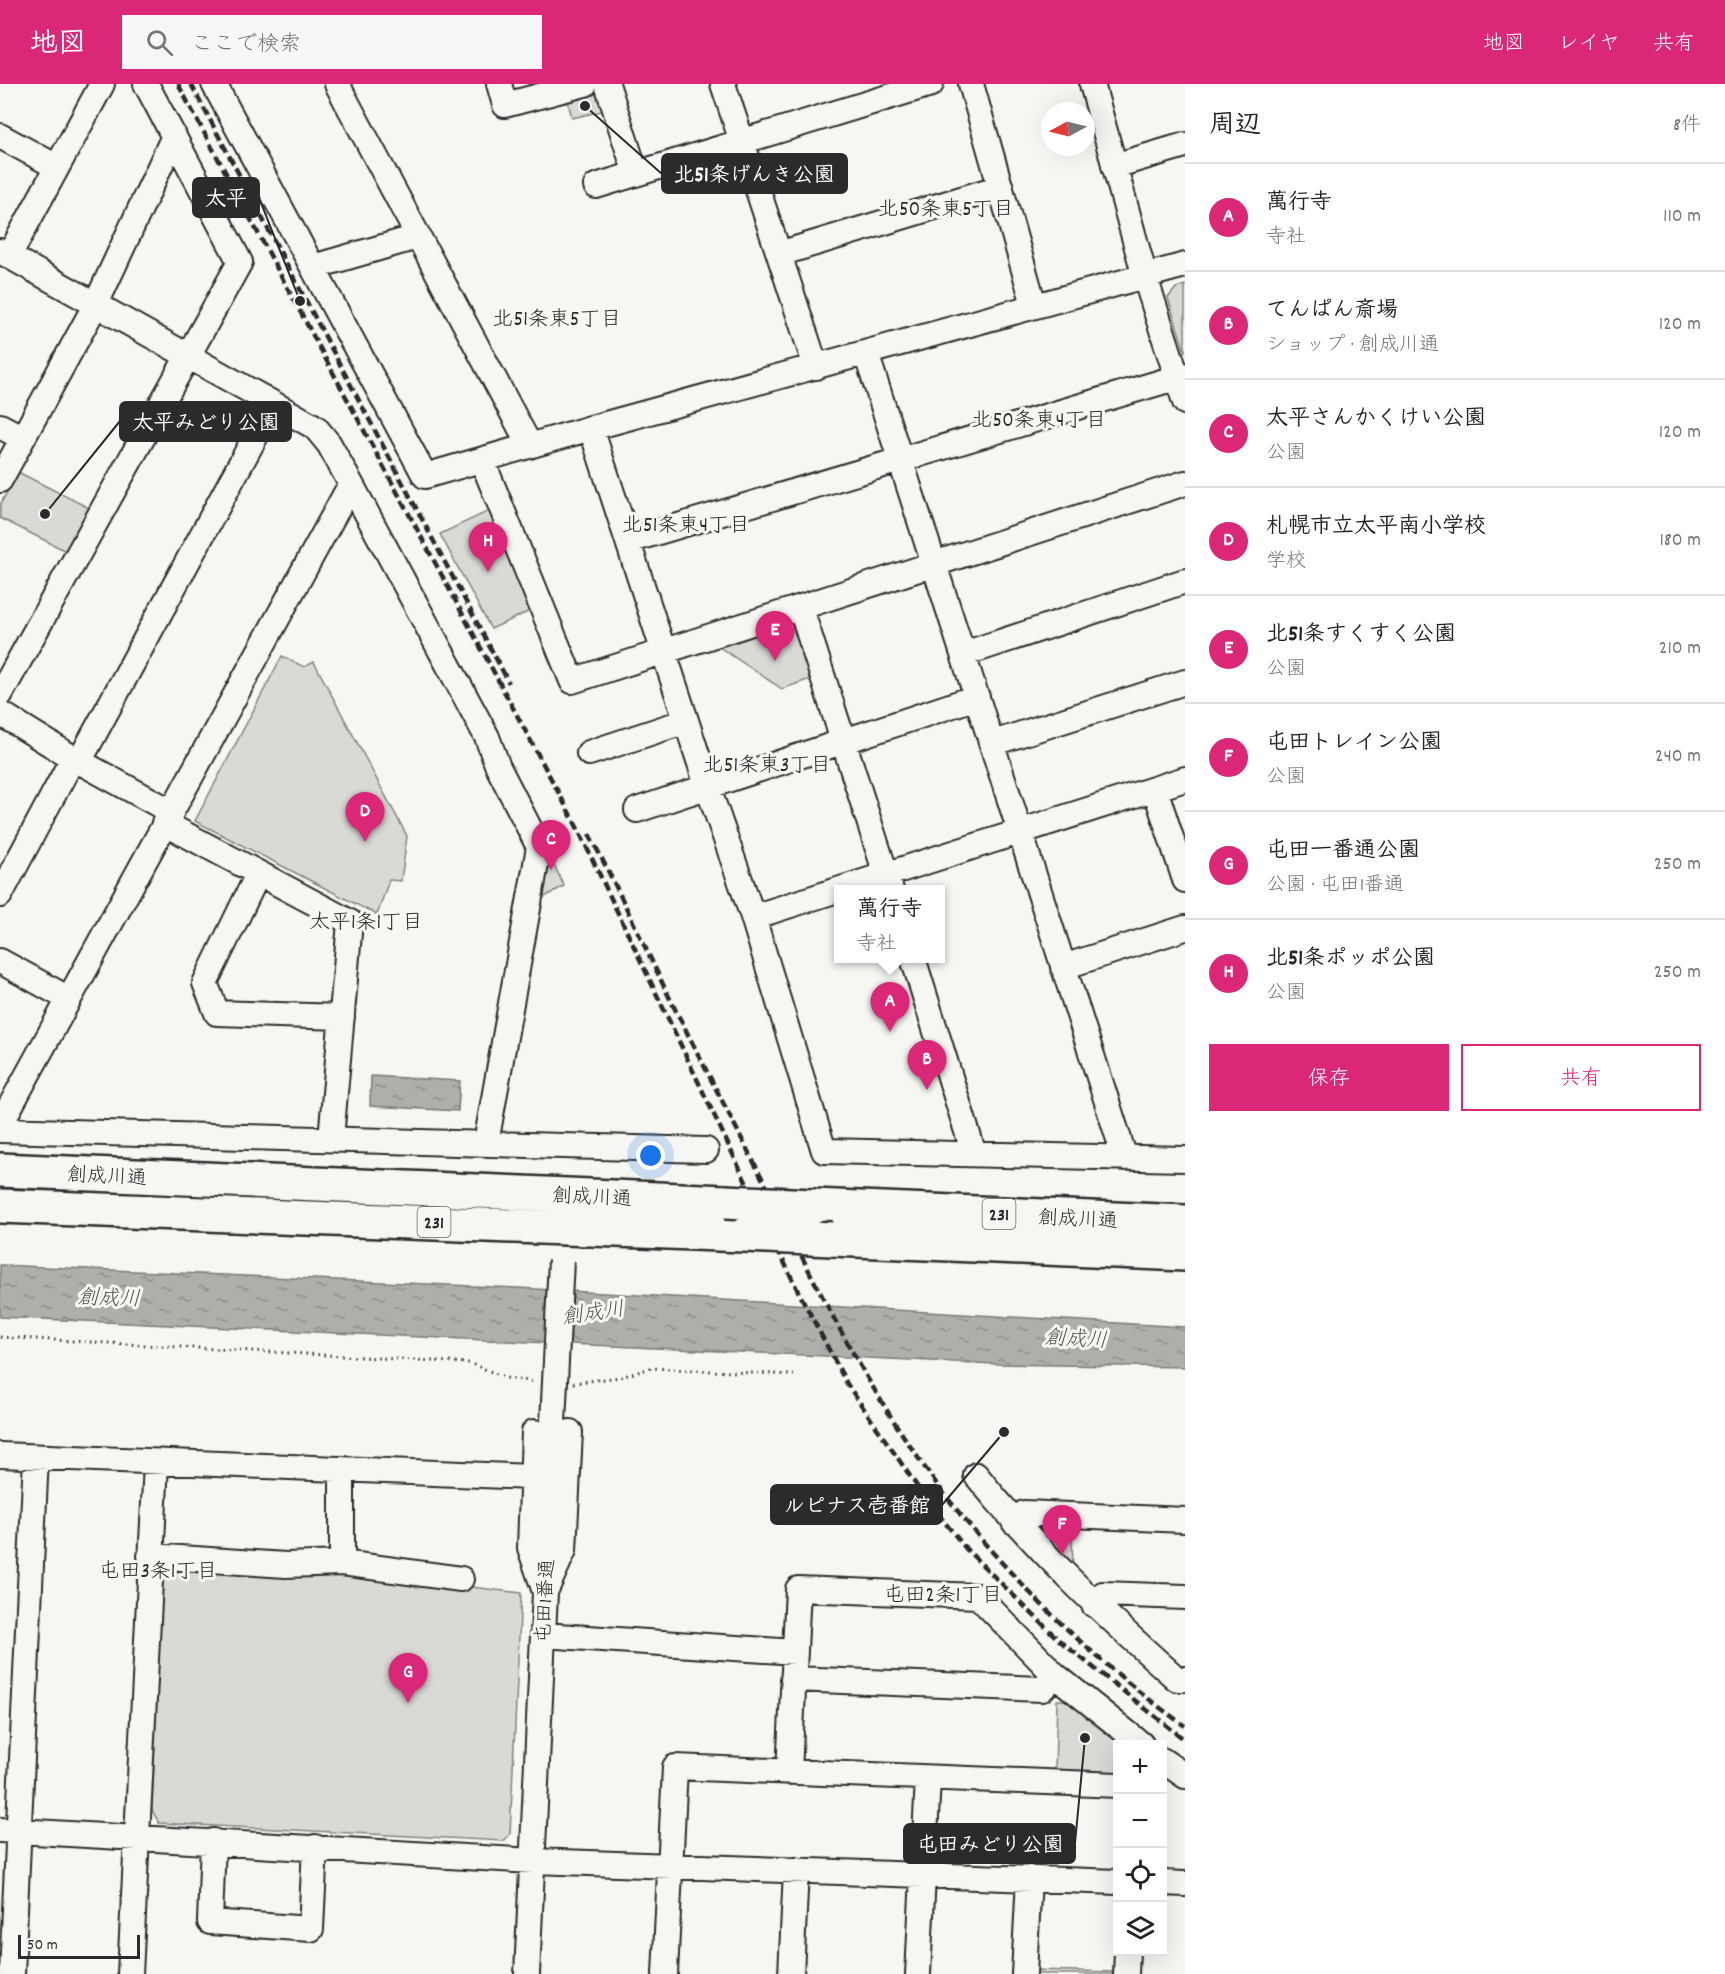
<!DOCTYPE html>
<html lang="ja">
<meta charset="utf-8">
<style>
body{margin:0;font-family:Dekko,"Klee One",sans-serif;background:#f6f6f6;color:#222}
.controls{position:absolute;right:18px;bottom:18px;display:grid;overflow:hidden;border-radius:0px;box-shadow:0 6px 24px #0002}
.controls button{width:54px;height:54px;display:grid;place-items:center;padding:0;border:0;border-bottom:2px solid #e0e0e0;background:#fff;color:#222;font:30px sans-serif}
.compass{position:absolute;left:1041px;top:18px;width:54px;height:54px;border-radius:50%;background:#fff;box-shadow:0 6px 24px #0002;rotate:263deg}
.scale{position:absolute;left:18px;bottom:15px;width:122px;box-sizing:border-box;padding-left:6px;border:3px solid #2b2b2b;border-top:0;font-size:16px;line-height:21px;white-space:nowrap;color:#2b2b2b;-webkit-text-stroke:4px #f6f6f2;paint-order:stroke}
.you{position:absolute;left:651px;top:1072px;width:21px;height:21px;margin:-15px;border:4px solid #fff;border-radius:50%;background:#1a73e8;box-shadow:0 0 0 9px #1a73e833}
.badge{display:grid;place-items:center;width:39px;height:39px;border-radius:50%;background:#db2777;color:#fff;font-size:20px;font-weight:700}
.pin{position:absolute;translate:-50% -50px;filter:drop-shadow(0 2px 3px #0008)}
.pin::after{content:'';position:absolute;top:32px;width:21px;height:18px;background:inherit;clip-path:polygon(0 0,100% 0,50% 100%)}
.popup{position:absolute;left:834px;top:801px;width:111px;height:78px;box-sizing:border-box;display:grid;place-content:center;border-radius:0px;background:#fff;filter:drop-shadow(0 2px 4px #0005);font-size:20px;white-space:nowrap;color:#767676}
.popup b{font-size:22px;color:#222}
.popup::after{content:'';position:absolute;left:50%;top:100%;margin-left:-12px;border:12px solid transparent;border-top-color:#fff}
.list{margin:0;padding:0;list-style:none}
h2{display:flex;justify-content:space-between;align-items:center;height:78px;margin:0;padding:0 24px;font-size:26px}
h2 small{font-size:20px;font-weight:400;color:#767676}
.list li{display:grid;grid-template-columns:39px 1fr auto;gap:18px;align-items:center;box-sizing:border-box;height:108px;padding:0 24px;border-top:2px solid #e0e0e0}
.list b{display:block;font-size:22px;white-space:nowrap}
.list p{margin:0;font-size:20px;white-space:nowrap;color:#767676}
.list em{font-size:20px;font-style:normal;color:#767676}
.actions{display:flex;gap:12px;padding:18px 24px}
.actions a{flex:1;padding:14px 0;border:2px solid #db2777;border-radius:0px;text-align:center;font-size:21px;color:#db2777}
.actions .main{background:#db2777;color:#fff}
.icon{flex:none;width:33px;height:33px;fill:none;stroke:currentColor;stroke-width:2;stroke-linecap:round;stroke-linejoin:round}
.map{position:relative;flex:none;width:1185px;height:1890px;overflow:hidden}
header{display:flex;align-items:center;gap:36px;box-sizing:border-box;height:84px;padding:0 30px;background:#db2777;color:#fff}
header strong{font-size:28px}
nav{display:flex;gap:33px;margin-inline-start:auto;font-size:21px}
.search{width:420px;height:54px;background:#f6f6f6;display:flex;align-items:center;gap:15px;box-sizing:border-box;padding:0 21px;border-radius:0px;color:#767676;font-size:22px}
main{display:flex}
aside{flex:1;background:#fff}
.map>svg:first-child{display:block}
</style>
<header>
<strong>地図</strong>
<div class="search"><svg class="icon" aria-label="search" viewBox="0 0 24 24"><circle cx="10" cy="10" r="6"/><path d="M15 15l6 6"/></svg>ここで検索</div>
<nav><a>地図</a><a>レイヤ</a><a>共有</a></nav>
</header>
<main>
<div class="map">
<svg width="1185" height="1890" viewBox="0 0 1185 1890">
<defs>
<pattern id="water-ripples" width="26" height="14" patternUnits="userSpaceOnUse" patternTransform="scale(1.5)"><rect width="26" height="14" fill="#aeaeab"/><path d="M2 4q2-2 4 0t4 0M15 11q2-2 4 0t4 0" fill="none" stroke="#8e8e8b"/></pattern>
</defs>
<rect width="100%" height="100%" fill="#f6f6f2"/>
<filter id="ink" filterUnits="userSpaceOnUse"><feTurbulence type="fractalNoise" baseFrequency=".0167" numOctaves="2"/><feDisplacementMap in="SourceGraphic" scale="12" xChannelSelector="R" yChannelSelector="G"/><feConvolveMatrix kernelMatrix="1 2 1 2 8 2 1 2 1" color-interpolation-filters="sRGB"/></filter>
<g filter="url(#ink)">
<!-- green -->
<path fill="#d9d9d5" stroke="#828280" stroke-width="1.5" d="M597 10 602 27 572 34 568 18Z
M1185 201V268L1168 214 1176 204Z
M18 388 93 426 70 469 0 434V421Z
M491 426 532 526 491 545 440 450Z
M787 536 796 540 816 593 782 605 716 561Z
M282 572 304 583 314 578 407 752 401 797 389 796 377 831 195 737Z
M549 770 564 802 541 815Z
M1038 1445 1072 1447 1073 1492Z
M162 1485 370 1491 521 1509 510 1750 504 1757 159 1739 152 1726Z
M1057 1616H1068L1122 1660H1118L1117 1689 1055 1687Z
M1032 1886 1116 1888V1890H1032Z"/>
<!-- water -->
<path fill="url(#water-ripples)" stroke="#7a7a78" stroke-width="1.5" d="M371 992 460 997 458 1027 370 1022Z
M0 1181 518 1204 1185 1243V1283L996 1280 0 1233Z"/>
<g fill="none" stroke-linecap="round" stroke-linejoin="round">
<defs>
<path id="minor" d="M214 0 425 392 591 344 1185 181
M337 0 530 362
M499 0 505 21 585 0
M607 0 636 90
M723 0 816 283
M971 0 1034 221
M1092 0 1145 193 1185 318
M0 52 57 83
M1114 82 1185 61
M596 102 931 0
M0 167 315 343 329 360 351 400 0 1041
M779 170 1001 103
M9 172 102 0
M313 183 417 153
M866 269 1125 1074
M0 342 23 354
M591 344 707 701 753 833 824 1067 1185 1075
M482 376 572 597 1185 399
M0 396 96 220 174 52
M351 400 487 653 498 683 539 763 486 1059
M628 457 1185 291
M801 525 891 806
M964 570 1185 497
M0 611 240 178 146 0
M0 629 73 674 170 727
M993 659 1185 598
M589 669 686 637
M79 678 273 320
M1155 705 1185 796
M637 726 977 613
M164 739 350 838 331 1055
M258 790 205 899 217 929 342 933
M0 811 73 674
M753 833 1185 695
M913 874 974 1070
M0 877 69 915
M1063 883 1185 844
M0 1046 706 1066
M534 1348 530 1464 545 1508 564 1466 570 1348
M0 1371 532 1393
M342 1385V1479L461 1495
M976 1391C1036 1466 1105 1531 1177 1595H1185
M1014 1438 1024 1429 1185 1436
M150 1472 286 1481 342 1479
M1094 1521 1103 1510 1185 1513
M543 1551 795 1568
M793 1595 1042 1605 1055 1591
M1162 1676 1185 1692
M789 1688 798 1505 978 1512 1055 1591 1141 1660
M0 1746 533 1777 1118 1798
M213 1757 210 1838 311 1845 315 1763
M1162 1799 1185 1800
M12 1890 36 1373
M130 1890 156 1379
M527 1890 554 1318
M665 1890 675 1683 1118 1701
M791 1890 796 1786
M918 1890 928 1694
M1024 1890 1029 1794
M1126 1890 1127 1868"/>
<path id="highway" d="M0 1086 725 1118
M0 1122 744 1151
M813 1122 1185 1138
M832 1155 1185 1170"/>
</defs>
<!-- minor casing -->
<use href="#minor" stroke="#2b2b2b" stroke-width="28"/>
<!-- highway casing -->
<use href="#highway" stroke="#2b2b2b" stroke-width="38"/>
<!-- path -->
<path stroke="#2b2b2b" stroke-width="3" stroke-dasharray="1.5 4.5" stroke-linecap="butt" d="M0 1253 469 1279 507 1294 536 1298
M573 1299 621 1293 651 1284 794 1291"/>
<!-- minor -->
<use href="#minor" stroke="#f6f6f2" stroke-width="24"/>
<!-- highway -->
<use href="#highway" stroke="#f6f6f2" stroke-width="33"/>
<!-- rail -->
<path stroke="#2b2b2b" stroke-width="4.5" stroke-dasharray="9 4.5" stroke-linecap="butt" d="M178 0 577 743 796 1203 847 1300 923 1411 967 1466 1060 1557 1185 1656
M191 0 509 599
M589 750C619 806 645 864 673 921 708 990 743 1057 778 1125 825 1220 873 1313 936 1399 1005 1491 1091 1575 1185 1642"/>
<defs>
<path id="minor-bridge" d="M554 1318 561 1176"/>
<path id="highway-bridge" d="M725 1118 813 1122
M744 1151 832 1155"/>
</defs>
<!-- minor-bridge casing -->
<use href="#minor-bridge" stroke="#2b2b2b" stroke-width="28" stroke-linecap="butt"/>
<!-- highway-bridge casing -->
<use href="#highway-bridge" stroke="#2b2b2b" stroke-width="38" stroke-linecap="butt"/>
<!-- minor-bridge -->
<use href="#minor-bridge" stroke="#f6f6f2" stroke-width="24"/>
<!-- highway-bridge -->
<use href="#highway-bridge" stroke="#f6f6f2" stroke-width="33"/>
</g>
</g>
<g text-anchor="middle" stroke-width="6" stroke-linejoin="round" paint-order="stroke">
<!-- shield labels -->
<g fill="#f6f6f2" stroke="#686867" stroke-width="1.5">
<rect x="982.5" y="1115" width="33" height="30" rx="4.5"/>
<rect x="417.5" y="1123" width="33" height="30" rx="4.5"/>
</g>
<g font-size="18" font-weight="bold" fill="#2b2b2b">
<text x="999" y="1136">231</text>
<text x="434" y="1144">231</text>
</g>
<!-- street labels -->
<g font-size="20" fill="#2b2b2b" stroke="#f6f6f2">
<text transform="translate(107 1091) rotate(3)" y="7">創成川通</text>
<text transform="translate(592 1112) rotate(3)" y="7">創成川通</text>
<text transform="translate(1078 1134) rotate(3)" y="7">創成川通</text>
<text transform="translate(544 1517) rotate(-87)" y="7">屯田1番通</text>
</g>
<!-- neighbourhood labels -->
<g font-size="21" fill="#2b2b2b" stroke="#f6f6f2">
<text x="946" y="131">北50条東5丁目</text>
<text x="557" y="241">北51条東5丁目</text>
<text x="1039" y="342">北50条東4丁目</text>
<text x="686" y="447">北51条東4丁目</text>
<text x="767" y="687">北51条東3丁目</text>
<text x="366" y="844">太平1条1丁目</text>
<text x="158" y="1493">屯田3条1丁目</text>
<text x="943" y="1517">屯田2条1丁目</text>
</g>
<!-- water labels -->
<g font-size="21" font-style="italic" fill="#525251" stroke="#f6f6f2">
<text transform="translate(109 1213) rotate(2)" y="7">創成川</text>
<text transform="translate(593 1228) rotate(-8)" y="7">創成川</text>
<text transform="translate(1076 1254) rotate(3)" y="7">創成川</text>
</g>
</g>
<!-- callouts -->
<path fill="none" stroke="#2b2b2b" stroke-width="2" d="M585 22L662 90M300 217L259 114M45 430L120 337M1004 1348L942 1421M1085 1654L1075 1759"/>
<g fill="#2b2b2b" stroke="#f6f6f2" stroke-width="2">
<circle cx="585" cy="22" r="6"/>
<circle cx="300" cy="217" r="6"/>
<circle cx="45" cy="430" r="6"/>
<circle cx="1004" cy="1348" r="6"/>
<circle cx="1085" cy="1654" r="6"/>
</g>
<g fill="#2b2b2b" stroke="#2b2b2b" stroke-width="2">
<rect x="662" y="70" width="185" height="39" rx="6"/>
<rect x="193" y="94" width="66" height="39" rx="6"/>
<rect x="120" y="318" width="171" height="39" rx="6"/>
<rect x="771" y="1401" width="171" height="39" rx="6"/>
<rect x="904" y="1740" width="171" height="39" rx="6"/>
</g>
<g font-size="21" text-anchor="middle" font-weight="bold" fill="#fff">
<text x="754" y="97">北51条げんき公園</text>
<text x="226" y="121">太平</text>
<text x="206" y="345">太平みどり公園</text>
<text x="857" y="1428">ルピナス壱番館</text>
<text x="990" y="1767">屯田みどり公園</text>
</g>
</svg>
<div class="controls">
<button>+</button>
<button>−</button>
<button><svg class="icon" aria-label="locate" viewBox="0 0 24 24"><circle cx="12" cy="12" r="6"/><path d="M12 2v4M12 18v4M2 12h4M18 12h4"/></svg></button>
<button><svg class="icon" aria-label="layers" viewBox="0 0 24 24"><path d="M12 4l9 5-9 5-9-5zM3 14l9 5 9-5"/></svg></button>
</div>
<svg class="compass" viewBox="-18 -18 36 36"><path d="M0-13l5 13h-10z" fill="#e53935"/><path d="M0 13l5-13h-10z" fill="#767676"/></svg>
<div class="scale">50 m</div>
<div class="you"></div>
<div class="pin badge" style="left:890px;top:948px">A</div>
<div class="popup"><b>萬行寺</b>寺社</div>
<div class="pin badge" style="left:927px;top:1006px">B</div>
<div class="pin badge" style="left:551px;top:786px">C</div>
<div class="pin badge" style="left:365px;top:758px">D</div>
<div class="pin badge" style="left:775px;top:577px">E</div>
<div class="pin badge" style="left:1062px;top:1471px">F</div>
<div class="pin badge" style="left:408px;top:1619px">G</div>
<div class="pin badge" style="left:488px;top:488px">H</div>
</div>
<aside>
<h2>周辺<small>8件</small></h2>
<ul class="list">
<li><span class="badge">A</span><div><b>萬行寺</b><p>寺社</p></div><em>110 m</em></li>
<li><span class="badge">B</span><div><b>てんぱん斎場</b><p>ショップ · 創成川通</p></div><em>120 m</em></li>
<li><span class="badge">C</span><div><b>太平さんかくけい公園</b><p>公園</p></div><em>120 m</em></li>
<li><span class="badge">D</span><div><b>札幌市立太平南小学校</b><p>学校</p></div><em>180 m</em></li>
<li><span class="badge">E</span><div><b>北51条すくすく公園</b><p>公園</p></div><em>210 m</em></li>
<li><span class="badge">F</span><div><b>屯田トレイン公園</b><p>公園</p></div><em>240 m</em></li>
<li><span class="badge">G</span><div><b>屯田一番通公園</b><p>公園 · 屯田1番通</p></div><em>250 m</em></li>
<li><span class="badge">H</span><div><b>北51条ポッポ公園</b><p>公園</p></div><em>250 m</em></li>
</ul>
<div class="actions"><a class="main">保存</a><a>共有</a></div>
</aside>
</main>
